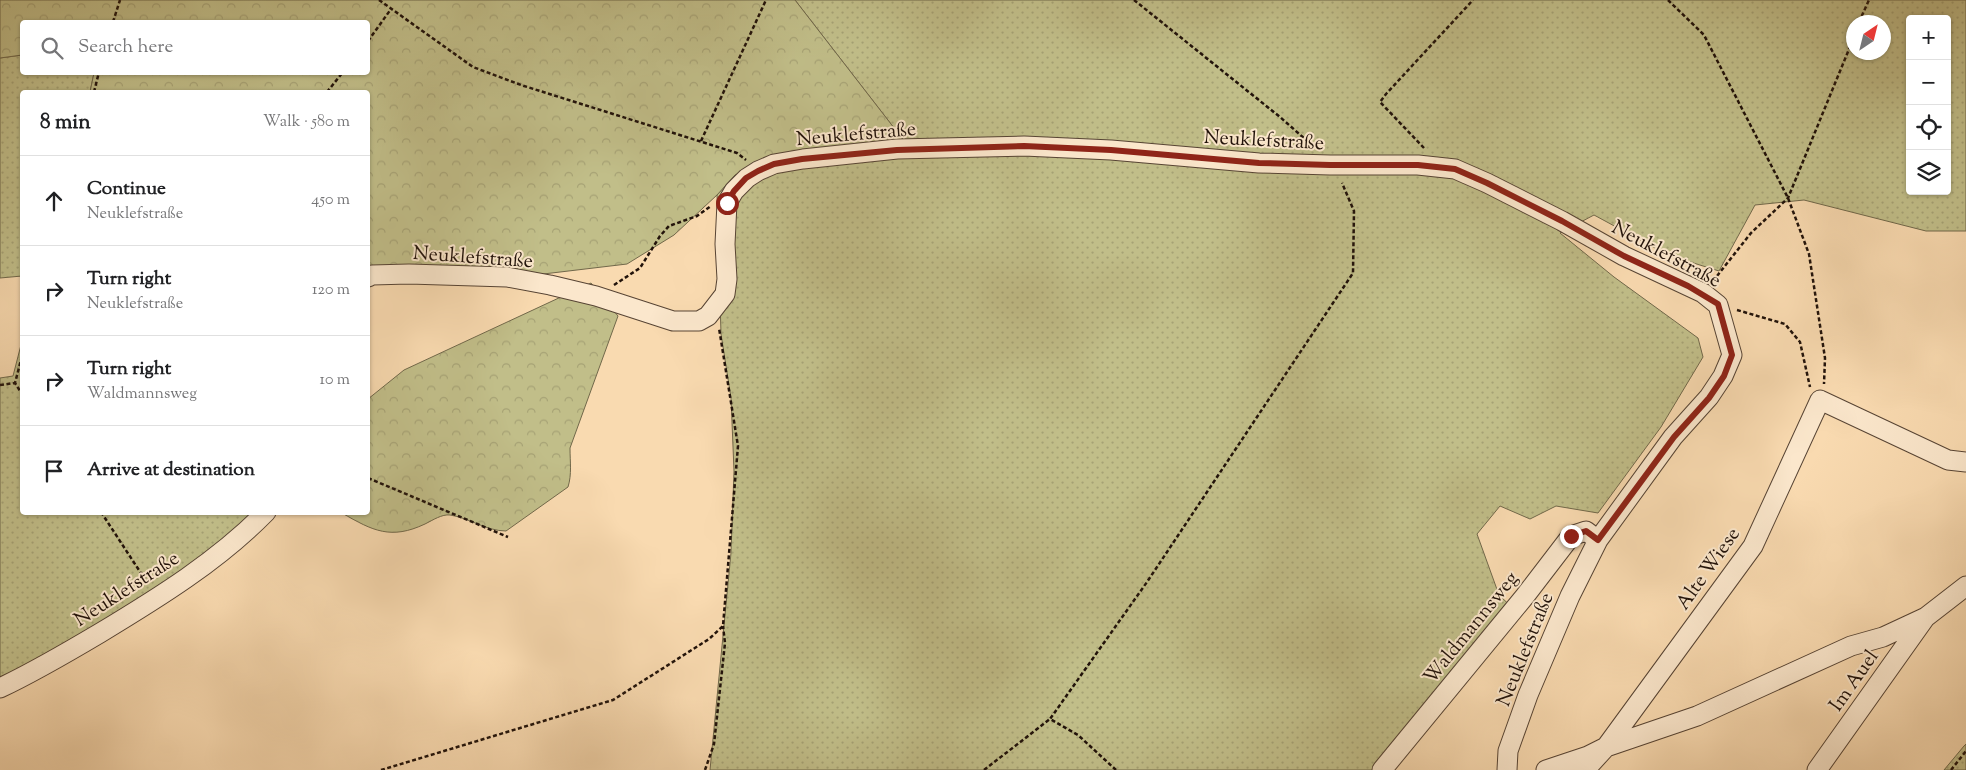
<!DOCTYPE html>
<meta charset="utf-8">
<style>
body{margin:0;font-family:"Sorts Mill Goudy",serif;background:#f2f2f2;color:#202124}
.controls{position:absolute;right:15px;top:15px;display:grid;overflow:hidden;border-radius:5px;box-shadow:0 1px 4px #0004}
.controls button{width:45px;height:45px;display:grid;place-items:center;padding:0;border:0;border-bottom:1px solid #e0e0e0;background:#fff;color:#202124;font:25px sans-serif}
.compass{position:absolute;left:1846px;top:15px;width:45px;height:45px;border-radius:50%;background:#fff;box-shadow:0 1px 4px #0004;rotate:35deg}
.stop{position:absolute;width:15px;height:15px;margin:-11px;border:4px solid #8f2418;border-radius:50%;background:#fff}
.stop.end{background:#8f2418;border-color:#fff;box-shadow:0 1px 5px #0008}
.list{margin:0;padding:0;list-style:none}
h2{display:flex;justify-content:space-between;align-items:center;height:65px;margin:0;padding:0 20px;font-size:21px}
h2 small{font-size:16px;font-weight:400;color:#757577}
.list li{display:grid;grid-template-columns:32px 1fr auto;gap:15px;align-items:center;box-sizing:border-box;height:90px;padding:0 20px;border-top:1px solid #e0e0e0}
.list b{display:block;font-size:19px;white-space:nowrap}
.list p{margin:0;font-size:16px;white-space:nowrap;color:#757577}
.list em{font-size:16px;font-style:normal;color:#757577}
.icon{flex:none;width:28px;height:28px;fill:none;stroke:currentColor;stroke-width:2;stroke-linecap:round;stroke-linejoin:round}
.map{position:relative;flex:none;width:1966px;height:770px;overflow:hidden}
.search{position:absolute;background:#fff;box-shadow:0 1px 4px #0004;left:20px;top:20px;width:350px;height:55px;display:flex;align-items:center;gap:12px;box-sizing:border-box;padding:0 18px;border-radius:5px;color:#757577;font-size:19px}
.panel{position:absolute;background:#fff;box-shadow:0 1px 4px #0004;left:20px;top:90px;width:350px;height:425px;border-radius:5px}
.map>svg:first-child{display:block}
</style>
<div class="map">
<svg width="1966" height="770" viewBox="0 0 1966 770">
<defs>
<pattern id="grass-dots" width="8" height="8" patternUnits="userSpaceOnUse" patternTransform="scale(1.25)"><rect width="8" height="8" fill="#c1be89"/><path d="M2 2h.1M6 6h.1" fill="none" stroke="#a6a275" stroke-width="1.8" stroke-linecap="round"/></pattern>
<pattern id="forest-crowns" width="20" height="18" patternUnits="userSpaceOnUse" patternTransform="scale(1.25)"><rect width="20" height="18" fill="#c1be89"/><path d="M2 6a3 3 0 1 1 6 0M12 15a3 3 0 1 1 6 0" fill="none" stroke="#a6a275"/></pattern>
</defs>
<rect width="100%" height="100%" fill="#f9dab0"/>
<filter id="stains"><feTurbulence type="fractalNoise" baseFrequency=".004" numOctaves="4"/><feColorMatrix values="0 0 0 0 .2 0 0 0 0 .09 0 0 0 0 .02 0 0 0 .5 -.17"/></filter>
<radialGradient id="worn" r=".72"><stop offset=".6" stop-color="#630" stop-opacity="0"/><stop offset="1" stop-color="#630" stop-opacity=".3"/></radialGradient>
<!-- grass -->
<path fill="url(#grass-dots)" stroke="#71684a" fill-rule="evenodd" d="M795 0H1966V231H1926L1804 200 1755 205 1719 271 1668 255 1594 215 1560 233 1614 277 1698 338 1703 357 1661 427 1598 513 1556 506 1530 519 1500 506 1477 534 1499 595 1519 614 1392 770H710L731 553 734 471 731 398 721 334 717 195 735 175 772 159 908 146ZM1910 19H1947V191H1910ZM1854 22H1884V52H1854Z
M22 55V72L94 73 90 92H22V276L0 278V58Z
M22 341V512L258 513 175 579 0 681V378L13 376Z
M1966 744V770H1944L1964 746Z"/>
<!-- forest -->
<path fill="url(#forest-crowns)" stroke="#71684a" d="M0 0H795L908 146 772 159 735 175 717 195 674 235 627 264 535 275 368 277V92H90L94 73 368 72V22H22V55L0 58Z
M591 283 618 316 570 448C570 462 572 474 568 487L506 531C486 531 470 518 450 515 442 514 433 520 425 524 391 540 373 531 342 513L368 512V399L404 370Z"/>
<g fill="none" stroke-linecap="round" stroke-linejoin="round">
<defs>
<path id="street" d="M368 277 372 275 409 274 507 277 550 285 596 296 673 321H699L708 316 725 294 727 279 725 244 727 203 734 191 747 178 758 171 774 164 803 159 897 149 1024 146 1111 150 1259 163 1330 165H1418L1455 169 1487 183 1562 221 1624 256 1703 293 1718 305 1732 355 1723 376 1709 397 1673 437 1598 540 1570 596 1528 695 1508 751 1507 770
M0 688C34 672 68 652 100 633 158 598 218 561 266 512
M1382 770 1525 596 1571 536 1586 531 1598 540
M1546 770 1588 756 1606 747 1697 716 1851 646 1883 637 1926 617 1966 586
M1585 770 1606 747 1753 546 1820 400 1948 460 1966 462
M1817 770 1925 618"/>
</defs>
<!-- street casing -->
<use href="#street" stroke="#574434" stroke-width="21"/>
<!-- path -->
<path stroke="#21120a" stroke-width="2.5" stroke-dasharray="4 2.5" stroke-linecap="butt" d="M379 0 473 67 521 85 737 153 746 160
M1134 0 1280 117 1314 147
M1668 0 1704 35 1788 198 1809 254 1825 358 1824 384
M113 22 120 0
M1859 22 1869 0
M368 41 391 9
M94 92 99 72
M327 92 343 72
M701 141 766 0
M1424 148 1380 102 1386 94 1473 0
M1713 281 1751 233 1788 198 1854 37
M614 285 640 268 660 236 669 226 697 216 711 206
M1737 310 1785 324 1800 342 1810 387
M22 356 15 383 22 394
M0 385 15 383
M368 478 508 537
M101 512 148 584
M381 770 613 700 709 639 723 626 738 446 719 328
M705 770 714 744 725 643 723 626
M984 770 1050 719
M1116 770 1078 735 1050 719 1147 582 1353 273 1354 211 1342 183
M1951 770 1966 751"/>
<!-- street -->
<use href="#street" stroke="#fbe7cc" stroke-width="19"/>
</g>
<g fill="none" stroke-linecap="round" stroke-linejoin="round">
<!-- route -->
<path stroke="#8f2418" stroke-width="6" d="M727 203 734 191 746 178 758 171 774 164 802 159 897 150 1024 146 1111 150 1259 163 1330 165H1418L1455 169 1487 183 1562 221 1624 256 1688 286 1718 304 1732 355 1724 376 1709 398 1674 437 1598 540 1586 531 1571 536"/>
</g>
<g text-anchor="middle" stroke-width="4" stroke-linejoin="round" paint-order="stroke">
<!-- street labels -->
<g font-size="20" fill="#21120a" stroke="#fbe7cc">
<text transform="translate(856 133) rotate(-5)" y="7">Neuklefstraße</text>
<text transform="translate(1264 139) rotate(3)" y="7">Neuklefstraße</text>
<text transform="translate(1667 253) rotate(28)" y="7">Neuklefstraße</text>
<text transform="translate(473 256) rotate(4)" y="7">Neuklefstraße</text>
<text transform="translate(1707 568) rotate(-55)" y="7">Alte Wiese</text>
<text transform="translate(126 588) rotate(-33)" y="7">Neuklefstraße</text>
<text transform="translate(1470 627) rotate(-51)" y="7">Waldmannsweg</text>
<text transform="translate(1524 649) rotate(-68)" y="7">Neuklefstraße</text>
<text transform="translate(1853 680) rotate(-55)" y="7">Im Auel</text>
</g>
</g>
<rect width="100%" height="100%" filter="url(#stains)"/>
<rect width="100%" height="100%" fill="url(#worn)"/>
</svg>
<div class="controls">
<button>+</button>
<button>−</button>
<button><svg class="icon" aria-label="locate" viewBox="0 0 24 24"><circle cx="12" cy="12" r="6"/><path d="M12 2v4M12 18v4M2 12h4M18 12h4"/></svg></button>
<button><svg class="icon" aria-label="layers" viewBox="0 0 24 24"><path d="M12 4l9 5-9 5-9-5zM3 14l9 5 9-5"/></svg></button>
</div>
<svg class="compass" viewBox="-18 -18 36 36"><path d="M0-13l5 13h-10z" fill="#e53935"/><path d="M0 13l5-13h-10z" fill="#757577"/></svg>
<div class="stop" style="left:727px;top:203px"></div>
<div class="stop end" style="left:1571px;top:536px"></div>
<div class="search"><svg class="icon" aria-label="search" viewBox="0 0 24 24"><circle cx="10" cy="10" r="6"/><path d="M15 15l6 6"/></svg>Search here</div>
<section class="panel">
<h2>8 min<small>Walk · 580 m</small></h2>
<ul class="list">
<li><svg class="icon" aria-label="ahead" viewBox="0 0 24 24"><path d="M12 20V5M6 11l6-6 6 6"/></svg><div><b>Continue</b><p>Neuklefstraße</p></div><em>450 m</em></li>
<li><svg class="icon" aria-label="right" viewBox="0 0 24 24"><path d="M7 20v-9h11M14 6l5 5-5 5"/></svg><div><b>Turn right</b><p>Neuklefstraße</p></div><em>120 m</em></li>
<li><svg class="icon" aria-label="right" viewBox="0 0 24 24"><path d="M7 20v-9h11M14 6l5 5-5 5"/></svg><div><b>Turn right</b><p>Waldmannsweg</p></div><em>10 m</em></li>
<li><svg class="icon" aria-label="arrive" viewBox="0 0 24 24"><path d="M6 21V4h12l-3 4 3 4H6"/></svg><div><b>Arrive at destination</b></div></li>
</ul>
</section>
</div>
